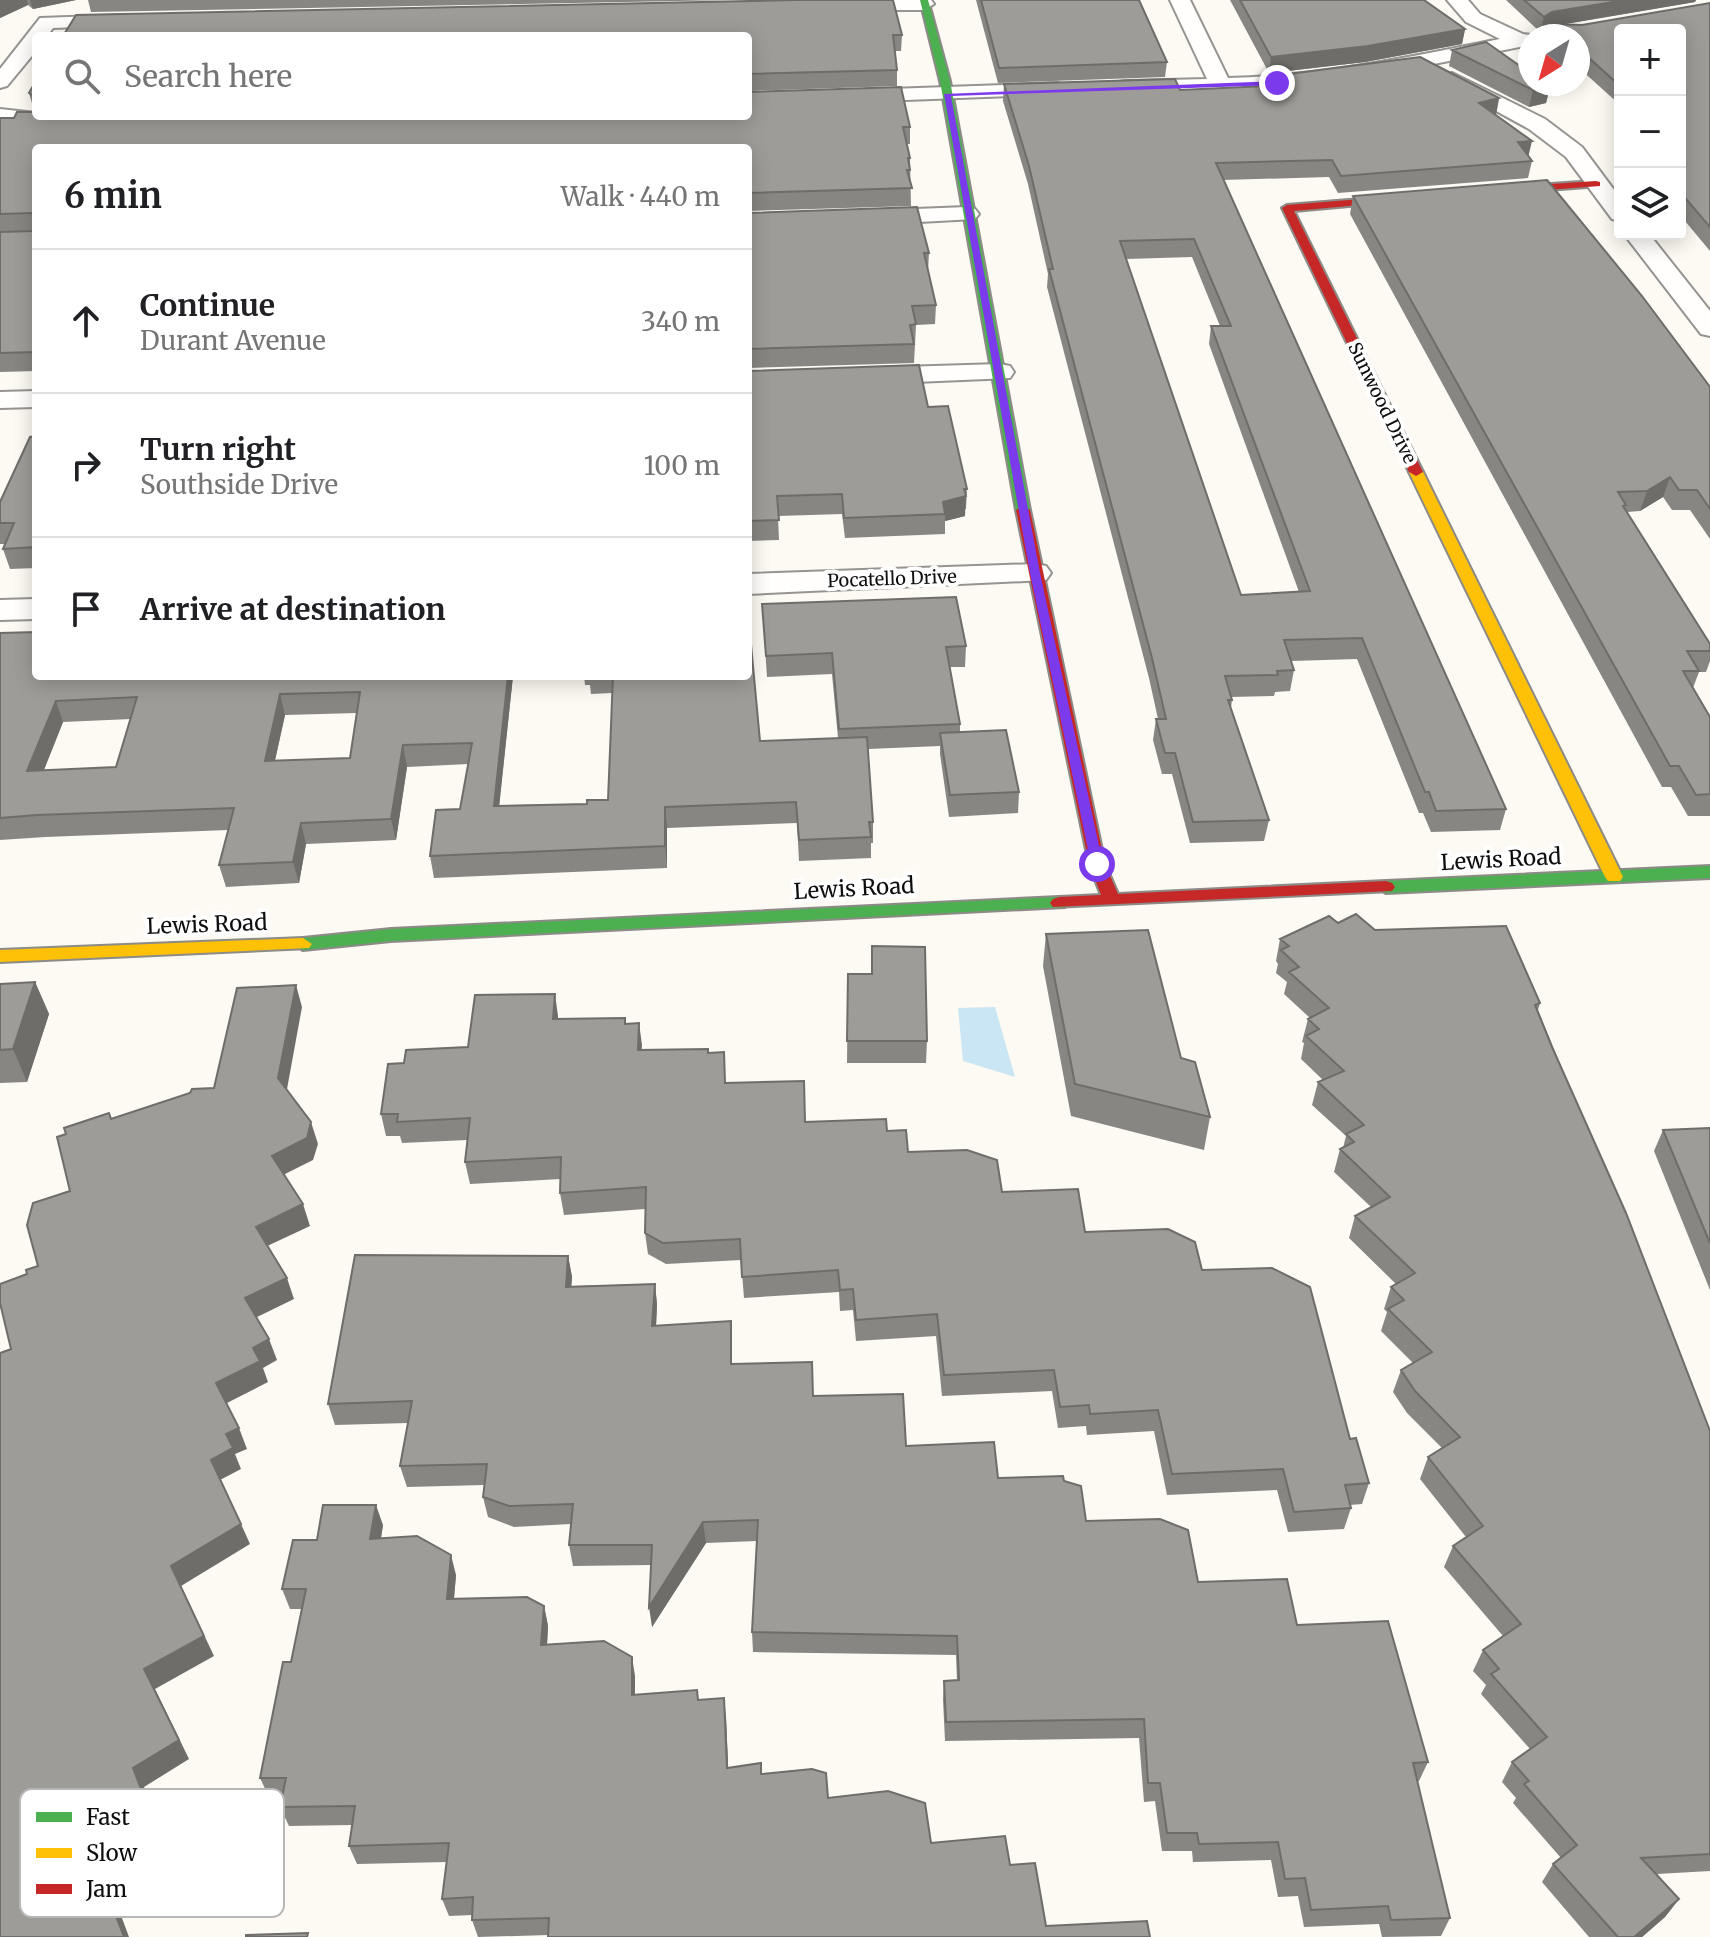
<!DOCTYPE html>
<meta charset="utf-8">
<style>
body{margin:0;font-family:Merriweather,serif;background:#f2f2f2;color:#202124}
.controls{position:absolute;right:24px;top:24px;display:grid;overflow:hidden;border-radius:8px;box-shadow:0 4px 20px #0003}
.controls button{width:72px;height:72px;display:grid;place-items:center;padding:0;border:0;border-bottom:2px solid #e0e0e0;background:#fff;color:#202124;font:40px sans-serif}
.compass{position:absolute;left:1518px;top:24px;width:72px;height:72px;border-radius:50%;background:#fff;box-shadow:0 4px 20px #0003;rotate:217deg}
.stop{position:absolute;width:24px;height:24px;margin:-18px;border:6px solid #7c3aed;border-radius:50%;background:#fff}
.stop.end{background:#7c3aed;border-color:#fff;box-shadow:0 2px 8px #0008}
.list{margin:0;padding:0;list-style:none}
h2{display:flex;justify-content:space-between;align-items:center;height:104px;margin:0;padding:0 32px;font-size:34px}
h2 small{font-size:26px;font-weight:400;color:#757577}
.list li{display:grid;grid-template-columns:52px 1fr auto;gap:24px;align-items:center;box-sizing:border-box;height:144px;padding:0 32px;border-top:2px solid #e0e0e0}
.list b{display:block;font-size:30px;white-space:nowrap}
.list p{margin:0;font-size:26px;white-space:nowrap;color:#757577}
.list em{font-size:26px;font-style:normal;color:#757577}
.icon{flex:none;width:44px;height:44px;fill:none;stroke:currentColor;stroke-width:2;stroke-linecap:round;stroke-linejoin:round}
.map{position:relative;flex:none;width:1710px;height:1937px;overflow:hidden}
.search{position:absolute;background:#fff;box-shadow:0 4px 20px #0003;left:32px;top:32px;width:720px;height:88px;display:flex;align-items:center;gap:20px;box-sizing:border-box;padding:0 28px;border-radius:8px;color:#757577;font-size:30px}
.panel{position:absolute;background:#fff;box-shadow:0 4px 20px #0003;left:32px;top:144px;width:720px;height:536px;border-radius:8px}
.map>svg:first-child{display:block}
</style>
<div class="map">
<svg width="1710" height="1937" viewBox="0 0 1710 1937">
<rect width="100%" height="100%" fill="#fcfaf2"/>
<!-- water -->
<path fill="#cae6f5" d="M995 1007 1015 1077 963 1061 958 1008Z"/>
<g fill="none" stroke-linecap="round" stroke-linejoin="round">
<defs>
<path id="street" d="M842 0H931L934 4 924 10H835L832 6Z
M1170 0H1190L1228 78C1321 76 1409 57 1500 39L1466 22 1447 0H1468L1480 14 1523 34 1538 36H1530V45L1348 81 1277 89 1118 92 1115 87 1118 82 1126 81 1207 79Z
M126 15 133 17 136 21 133 25 53 28 47 36H36V51L7 86 0 88V69L40 18Z
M1452 73 1545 119 1582 147 1620 198V221L1612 219 1566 157 1529 129 1445 83 1441 79 1445 75Z
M1058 83 1069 89 1066 94 748 106V94Z
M0 109 36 113V116H185L174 123 33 127 0 123Z
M967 207 975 209 979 214 975 219 863 225 855 223 851 218 855 213 863 211Z
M1624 234H1649L1710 311V336L1701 334Z
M1000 364 1010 366 1014 372 1010 378 868 384 858 382 854 376 858 370 868 368Z
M36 391V407L0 408V392Z
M1035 564 1046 566 1051 573 1046 580 748 594V574Z
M36 599V619L0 620V600Z"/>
<path id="fast" d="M920 0H928L950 81 1030 510 1023 514 1016 510 940 81Z
M1710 866V878L1386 893 1377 887 1386 881Z
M1059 897 1065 899 1068 903 1065 907 391 941 303 950 294 944 303 938 391 929Z"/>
<path id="slow" d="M1416 468 1423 472 1623 877 1620 881H1608L1605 877 1409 472Z
M303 938 312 944 309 948 0 962V950Z"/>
<path id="jam" d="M1596 181 1600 182V186L1492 194 1487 191 1492 188Z
M1411 195 1416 198 1415 200 1294 211 1423 472 1416 476 1409 472 1282 208 1287 205Z
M1023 506 1030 510 1105 864 1118 894 1386 881 1392 883 1395 887 1392 891 1053 907 1050 903 1053 899 1059 897 1101 895 1089 864 1016 510Z"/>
</defs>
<!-- street casing -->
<use href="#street" stroke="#959491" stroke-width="4"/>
<!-- fast casing -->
<use href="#fast" stroke="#8c8b87" stroke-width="4"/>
<!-- slow casing -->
<use href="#slow" stroke="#8c8b87" stroke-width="4"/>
<!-- jam casing -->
<use href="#jam" stroke="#8c8b87" stroke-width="4"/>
<!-- street -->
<use href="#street" fill="#fffefd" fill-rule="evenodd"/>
<!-- fast -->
<use href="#fast" fill="#4caf50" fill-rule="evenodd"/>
<!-- slow -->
<use href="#slow" fill="#ffc107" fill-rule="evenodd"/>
<!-- jam -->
<use href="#jam" fill="#c62828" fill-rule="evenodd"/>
</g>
<!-- wall -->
<path fill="#888683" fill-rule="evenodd" d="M0 0H76L33 9 28 5 0 18Z
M88 0H730L91 12Z
M976 0H1139L1167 62 1165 77 998 83Z
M1230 0H1424L1465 29 1462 44 1365 62 1269 73Z
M1506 0H1696L1695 2 1564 24 1582 25 1710 3V251L1680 215V30H1620V105L1578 67V36H1549L1551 27 1540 32Z
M902 35 901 51H895L897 70V86L748 91V36Z
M1452 50 1550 87 1546 103 1529 107 1449 66Z
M1281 75 1499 98 1496 115 1532 161 1528 178 1338 193 1329 177 1223 180 1506 809 1500 830 1431 832 1423 813H1419L1357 659 1291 661 1294 670 1290 691 1275 692 1274 696 1231 697 1232 700 1231 708 1269 820 1264 841 1190 843 1172 774H1162L1153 740 1156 719H1158L1149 678 1047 287 1048 274 1028 184 1003 101 1004 84 1180 90 1280 86ZM1192 257 1220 326H1211L1209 344 1299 592 1241 595 1126 259Z
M36 81V111L34 110 29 93Z
M0 118 910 127V144H907L910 158 911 206 748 211V148H36V371L0 372Z
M1353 196 1710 387V539L1690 510H1672L1663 497 1640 511 1627 512 1710 644V661L1706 672H1699L1693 688 1710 717V816H1688L1671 787H1662L1350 214Z
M748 213 929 253 928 271 936 305 935 324 916 325 914 363 748 368Z
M748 371 928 407 967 489 966 509H965V516L945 521V534L845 538 842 514 778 516 779 540 748 541Z
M36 436V568L10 569 3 549 5 544H0V502Z
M762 604 966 646 965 667H950L960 724V732L1019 792 1018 813 949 817 940 754V746L868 749 873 822V843H871V858L799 861 797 823 667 828V868L434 878 430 856 460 809 468 764 407 767 396 840 306 844 299 883 226 887 219 865 228 830 45 837 0 840V633L36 676H513L499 805 587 804 608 800 612 693 591 694 590 685H585L584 676H748L760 741 838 738 832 674 767 677ZM357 713 350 758 275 761 285 715ZM131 719 116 767 44 770 63 722Z
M1338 923 1375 930 1540 1003 1538 1010 1710 1431V1871L1657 1874 1679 1899 1665 1917 1642 1937H1589L1542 1882 1553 1864 1561 1858 1513 1803 1516 1798 1502 1782 1512 1762 1530 1749 1481 1694 1486 1685 1473 1671 1483 1650 1503 1636 1444 1567 1453 1546 1466 1537 1420 1479 1428 1457 1442 1448 1407 1413 1393 1392 1401 1370 1413 1363 1381 1331 1387 1312 1384 1309 1391 1287 1396 1284 1349 1238 1355 1216 1371 1207 1334 1172 1340 1149 1343 1148 1346 1136 1312 1105 1318 1082 1323 1080 1301 1059 1304 1043 1302 1042 1308 1019 1310 1018 1284 994 1287 982 1276 973 1278 964 1276 961 1280 939Z
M1046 934 1181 1058 1210 1117 1204 1150 1071 1116 1043 966Z
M848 974 927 1041 926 1063H847Z
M35 982 49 1014 27 1082 0 1083V984Z
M558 1016V1019L626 1023H639L641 1050 709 1053 726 1083 805 1122 887 1131 908 1152 1002 1192 1085 1232 1202 1270 1350 1439 1369 1483 1362 1504 1350 1505 1351 1508 1344 1529 1288 1532 1277 1490 1167 1495 1154 1431 1087 1435 1086 1426 1058 1428 1052 1391 942 1396 936 1336 856 1341 853 1310 840 1311 839 1292 744 1298 741 1260 666 1264 648 1254 645 1233V1209L564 1215 560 1193V1179L470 1184 465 1162 467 1140 402 1143 400 1136H386L381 1114 404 1063 468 1047Z
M1710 1128V1290L1654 1151 1663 1130Z
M568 1256 572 1277 571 1286 655 1284 657 1305 656 1326 732 1343V1364L813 1396 906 1446 998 1478 1064 1481 1086 1521 1198 1582 1297 1625 1428 1762 1419 1781H1417L1450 1918 1441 1936 1382 1937 1379 1924 1304 1927 1298 1896 1278 1897 1271 1860 1193 1862 1192 1851H1162L1155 1801 1144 1802 1139 1738 945 1741 943 1700 944 1681 957 1680 956 1655 753 1652 752 1632 757 1541 706 1543 652 1627 651 1565 573 1566 569 1545 571 1524 514 1527 488 1517 483 1497 484 1485 407 1487 400 1466 408 1423 335 1425 328 1404Z
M383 1525 381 1539 456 1575 454 1599 544 1606 548 1626 547 1644 635 1676V1695L698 1700 726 1717 728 1768 761 1774 828 1798 931 1843 1010 1865 1046 1926 1150 1937 548 1935 478 1937 472 1920V1915L449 1916 442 1899 447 1862 357 1864 349 1846 352 1825 289 1826 280 1807 282 1796 269 1797 260 1778 291 1662 302 1609H290L282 1589 317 1540Z"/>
<!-- shaded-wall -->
<path fill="#6f6d6a" d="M1 0H27L28 5 0 18V1Z
M30 0H76L33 9Z
M1625 0H1696L1695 2 1554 26 1552 24 1551 27 1540 32 1544 17 1552 12Z
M1465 29 1462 44 1365 62 1269 73 1271 57Z
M1550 87 1546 103 1529 107 1533 90Z
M1499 98 1496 115 1479 103Z
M1532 141 1528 158 1518 142Z
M1670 477 1663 497 1640 511 1647 491Z
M966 496 965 516 945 521V514L943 502Z
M508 676H513L497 827 494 806Z
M280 694 285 715 270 782 265 761Z
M56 701 63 722 35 792 27 771Z
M403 745 407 767 396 840 391 819Z
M665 807 667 828V868L665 846Z
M301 823 306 844 299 883 293 862Z
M35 982 49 1014 27 1082 13 1049Z
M296 985 302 1007 285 1100 278 1078Z
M555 994 558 1016 556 1041 553 1019Z
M639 1023 642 1045 640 1072 638 1050Z
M311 1122 318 1144 313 1160 279 1177 272 1156Z
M303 1204 310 1226 263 1248 256 1227Z
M568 1256 572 1277 570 1308 566 1287Z
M287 1278 294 1299 253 1319 245 1298Z
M655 1284 657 1305 655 1347 652 1326Z
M731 1321 732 1343V1385L731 1364Z
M269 1339 277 1360 263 1368 268 1382 225 1404 216 1383 253 1348Z
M239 1428 247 1449 235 1454 241 1469 220 1480 211 1460 226 1434Z
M376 1505 383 1525 377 1560 370 1539Z
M703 1522 706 1543 652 1627 649 1607Z
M241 1524 250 1544 181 1586 214 1656 155 1689 189 1759 144 1787 169 1851 148 1863 158 1886 119 1910 129 1937H124L107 1892 136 1845 133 1768 144 1669 171 1566Z
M451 1555 456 1575 452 1619 447 1599Z
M544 1606 548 1626 546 1664 541 1645Z
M632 1657 635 1676V1714L632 1695Z
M724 1698 726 1717 729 1786 727 1768Z
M1679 1899 1665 1917 1642 1937H1634Z"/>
<!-- building -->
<path fill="#9e9c98" stroke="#6f6d6a" stroke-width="2" fill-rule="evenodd" d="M797 0H893L902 35H893L897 70 748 74V36H63L76 15Z
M981 0H1139L1167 62 999 68Z
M1240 0H1424L1465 29 1368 46 1271 57Z
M1524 0H1625L1552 12 1544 17Z
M1710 3V227L1680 192V30H1620V86L1578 48V36H1565L1552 24 1582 25Z
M1486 42 1530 73V84H1546L1550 87 1533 90 1452 50Z
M1420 57 1499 98 1479 103 1532 141 1518 142 1532 161 1341 176 1332 160 1216 163 1506 809 1436 811 1429 792H1425L1362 638 1284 640 1294 670 1277 671 1278 675 1225 676 1232 700H1228L1269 820 1193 822 1175 753H1165L1156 719H1166L1152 658 1049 269H1053L1029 166 1004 84 1175 79 1180 90 1287 85 1281 75ZM1194 239 1231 326H1211L1310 591 1241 595 1120 241Z
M36 81V96H34L29 93Z
M901 87 910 127H903L910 158H908L910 170H907L912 188 748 193V148H36V352L0 353V232L33 231V213L0 214V118H14L17 112H36V116H748V92Z
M1547 180 1642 296 1710 387V509L1697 490H1679L1670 477 1647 491 1618 492 1626 505 1623 506 1710 644V651H1687L1699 671H1683L1710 717V794L1696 795 1679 766H1670L1353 196Z
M917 207 929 253H924L936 305 912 306 916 324 910 325 914 344 748 349V213Z
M919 365 928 407 948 406 967 489H964L966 496 943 502 945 514 844 518 842 494 777 496 779 520 748 521V371Z
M36 436V547L3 549 14 523H0V502L30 437Z
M956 597 966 646 946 647 960 724 839 729 832 653 766 656 762 604Z
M36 632V676H508L494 806 587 804V800H608L613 676H748V634H750L760 741 867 737 873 822H869L871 837 799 840 796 802 665 807V846L430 856 436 810 460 809 472 743 403 745 391 819 301 823 293 862 219 865 234 808 37 815 0 818V633ZM360 692 350 758 265 761 280 694ZM137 697 116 767 27 771 56 701Z
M1006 730 1019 792 950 795 940 733Z
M1356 914 1375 930 1506 926 1540 1003 1535 1005 1552 1047 1626 1213 1710 1431V1854L1641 1858 1679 1899 1634 1937H1618L1553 1864 1577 1845 1524 1784 1529 1781 1512 1762 1547 1737 1491 1674 1499 1669 1483 1650 1521 1624 1453 1546 1483 1526 1428 1457 1460 1437 1415 1391 1401 1370 1432 1352 1388 1309 1404 1300 1391 1287 1415 1273 1355 1216 1390 1197 1340 1149 1354 1142 1346 1134 1364 1125 1318 1082 1344 1071 1306 1036 1319 1029 1308 1019 1329 1008 1289 972 1299 967 1281 950 1289 946 1280 939 1329 916 1338 923Z
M1148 930 1181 1058 1195 1062 1210 1117 1075 1084 1046 934Z
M872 946 925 947 927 1041H847L848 974H872Z
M35 982 13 1049 0 1050V984Z
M296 985 278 1078 311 1122 307 1138 272 1156 303 1204 256 1227 287 1278 245 1298 269 1339 253 1348 260 1361 216 1383 239 1428 226 1434 233 1448 211 1460 241 1524 171 1566 204 1636 144 1669 179 1740 133 1768 158 1833 136 1845 146 1869 107 1892 124 1937H0V1353L11 1349 0 1303V1284L27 1274 26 1270 38 1266 27 1225 33 1203 70 1191 57 1137 66 1134 64 1128 109 1113 111 1119 190 1093 192 1089 214 1088 237 988Z
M555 994 553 1019 625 1018V1024L639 1023 638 1050 708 1049V1053L724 1052 725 1083 804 1081 805 1122 886 1119 887 1131 906 1130 908 1152 967 1150 997 1160 1002 1192 1078 1189 1085 1232 1168 1229 1195 1242 1202 1270 1272 1268 1310 1287 1350 1439 1356 1438 1369 1483 1345 1485 1351 1508 1294 1512 1283 1469 1172 1474 1158 1410 1090 1414 1089 1405 1060 1407 1054 1370 944 1375 937 1314 856 1320 853 1289 840 1290 838 1270 742 1277 740 1239 663 1243 645 1233 646 1187 560 1193 561 1157 465 1162 470 1118 397 1122 398 1114H381L388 1064 404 1063 406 1050 468 1047 475 995Z
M1710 1128V1243L1663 1130Z
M355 1255 568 1256 566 1287 655 1284 652 1326 731 1321V1364L812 1362 813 1396 903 1394 906 1446 994 1442 998 1478 1063 1476 1064 1481 1081 1486 1086 1521 1160 1519 1188 1530 1198 1582 1287 1579 1297 1625 1388 1621 1428 1762 1413 1763 1450 1918 1391 1920 1388 1906 1311 1910 1305 1878 1285 1879 1278 1842 1199 1844 1197 1833H1167L1160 1783H1148L1144 1719 946 1722 944 1681 959 1680 957 1636 752 1632 758 1520 703 1522 649 1607 652 1545H569L573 1504 509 1506 483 1497 487 1464 400 1466 412 1401 328 1404Z
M323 1505H376L370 1539 417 1536 451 1555 447 1599 527 1597 544 1606 541 1645 604 1641 632 1657V1695L697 1690 698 1700 724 1698 727 1768 761 1763V1774L812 1769 826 1773 828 1798 888 1791 925 1803 931 1843 1005 1836 1010 1865 1035 1863 1046 1926 1147 1921 1150 1937H548L549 1918 472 1920 473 1897 442 1899 449 1843 349 1846 355 1806 280 1807 286 1778H260L283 1662H291L306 1589H282L293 1540H317Z
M308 1933 307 1937H246V1935Z"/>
<!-- route -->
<path fill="#7c3aed" d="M1277 81 1280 85 951 96 1040 573 1103 864 1097 868 1091 864 1030 573 944 94Z"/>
<g text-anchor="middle" stroke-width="8" stroke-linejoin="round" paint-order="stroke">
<!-- far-street labels -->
<g font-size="18" fill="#0e0e0e" stroke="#fff">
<text transform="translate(1382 403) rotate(64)" y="6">Sunwood Drive</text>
<text transform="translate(892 579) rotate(-2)" y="6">Pocatello Drive</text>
</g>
<!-- street labels -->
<g font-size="22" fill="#0e0e0e" stroke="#fff">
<text transform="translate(1501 859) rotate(-3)" y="8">Lewis Road</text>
<text transform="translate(854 888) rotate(-3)" y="8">Lewis Road</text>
<text transform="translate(207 924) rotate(-2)" y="8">Lewis Road</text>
</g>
</g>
<!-- legend -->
<rect x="20" y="1789" width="264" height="128" rx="12" fill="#fff" stroke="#b7b7b7" stroke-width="2"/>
<rect x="36" y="1812" width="36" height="10" fill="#4caf50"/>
<rect x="36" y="1848" width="36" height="10" fill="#ffc107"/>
<rect x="36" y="1884" width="36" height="10" fill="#c62828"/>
<g font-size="22" fill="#0e0e0e">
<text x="86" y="1825">Fast</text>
<text x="86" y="1861">Slow</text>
<text x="86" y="1897">Jam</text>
</g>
</svg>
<div class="controls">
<button>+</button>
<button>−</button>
<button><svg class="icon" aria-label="layers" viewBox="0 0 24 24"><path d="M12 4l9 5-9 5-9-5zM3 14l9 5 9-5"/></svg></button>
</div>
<svg class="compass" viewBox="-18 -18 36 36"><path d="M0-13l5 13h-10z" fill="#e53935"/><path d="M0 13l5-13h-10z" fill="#757577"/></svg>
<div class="stop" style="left:1097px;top:864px"></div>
<div class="stop end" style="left:1277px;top:83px"></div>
<div class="search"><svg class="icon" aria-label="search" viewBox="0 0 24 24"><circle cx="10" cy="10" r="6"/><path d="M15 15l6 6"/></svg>Search here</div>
<section class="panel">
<h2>6 min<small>Walk · 440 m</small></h2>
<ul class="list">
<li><svg class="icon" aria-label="ahead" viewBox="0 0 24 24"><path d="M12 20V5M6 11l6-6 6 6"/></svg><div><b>Continue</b><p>Durant Avenue</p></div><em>340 m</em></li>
<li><svg class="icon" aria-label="right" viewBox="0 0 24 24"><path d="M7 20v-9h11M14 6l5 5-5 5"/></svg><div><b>Turn right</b><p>Southside Drive</p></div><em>100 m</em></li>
<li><svg class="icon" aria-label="arrive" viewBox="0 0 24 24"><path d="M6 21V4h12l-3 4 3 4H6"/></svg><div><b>Arrive at destination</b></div></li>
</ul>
</section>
</div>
